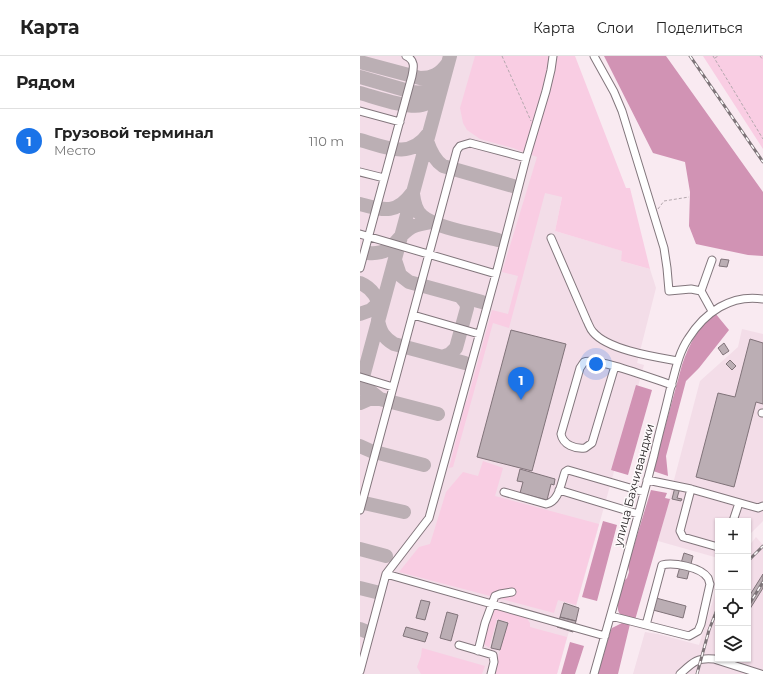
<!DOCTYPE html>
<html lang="ru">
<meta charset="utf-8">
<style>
body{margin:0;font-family:Montserrat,sans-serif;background:#f2f2f2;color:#222}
.controls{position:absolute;right:12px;bottom:12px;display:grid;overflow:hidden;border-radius:0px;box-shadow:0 1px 3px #0004}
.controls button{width:36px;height:36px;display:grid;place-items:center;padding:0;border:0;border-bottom:1px solid #e0e0e0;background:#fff;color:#222;font:20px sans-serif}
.you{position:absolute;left:236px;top:308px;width:14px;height:14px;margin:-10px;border:3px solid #fff;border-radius:50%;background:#1a73e8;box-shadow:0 0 0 6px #1a73e833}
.badge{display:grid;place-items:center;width:26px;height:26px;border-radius:50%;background:#1a73e8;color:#fff;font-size:13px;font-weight:700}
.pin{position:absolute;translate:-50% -33px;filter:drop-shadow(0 1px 2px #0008)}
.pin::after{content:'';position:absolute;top:21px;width:14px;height:12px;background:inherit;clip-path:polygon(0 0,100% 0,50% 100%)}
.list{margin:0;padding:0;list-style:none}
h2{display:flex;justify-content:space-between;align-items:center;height:52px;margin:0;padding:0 16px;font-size:17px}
h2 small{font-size:13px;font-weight:400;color:#767676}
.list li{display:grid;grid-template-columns:26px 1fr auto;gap:12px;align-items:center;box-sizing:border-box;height:64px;padding:0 16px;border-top:1px solid #e0e0e0}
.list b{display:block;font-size:15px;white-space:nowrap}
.list p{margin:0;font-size:13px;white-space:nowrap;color:#767676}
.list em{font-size:13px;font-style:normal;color:#767676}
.icon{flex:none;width:22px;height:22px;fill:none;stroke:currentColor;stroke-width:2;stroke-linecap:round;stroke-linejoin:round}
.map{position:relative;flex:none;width:403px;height:618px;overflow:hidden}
header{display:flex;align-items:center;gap:24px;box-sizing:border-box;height:56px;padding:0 20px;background:#fff;border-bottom:1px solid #e0e0e0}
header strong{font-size:19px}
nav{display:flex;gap:22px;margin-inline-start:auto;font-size:14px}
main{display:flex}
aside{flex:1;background:#fff}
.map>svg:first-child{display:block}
</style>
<header>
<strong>Карта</strong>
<nav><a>Карта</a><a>Слои</a><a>Поделиться</a></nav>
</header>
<main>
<aside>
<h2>Рядом<small></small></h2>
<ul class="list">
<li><span class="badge">1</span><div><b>Грузовой терминал</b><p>Место</p></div><em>110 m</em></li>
</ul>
</aside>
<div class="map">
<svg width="403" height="618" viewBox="0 0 403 618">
<rect width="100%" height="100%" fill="#f9eaf1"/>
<!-- built -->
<path fill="#f3dde8" d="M0 0H212L202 141 195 175 263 195 261 205 290 213 296 232 277 307 284 309 197 618H0Z
M382 273 403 278V465L388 480V465H358V502L298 485 340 325 378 291Z
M396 481 403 489V618H273L285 576 298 578 339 589 358 528V603H388V491Z"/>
<!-- green -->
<path fill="#f9cde3" d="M115 0H215L266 132H270L290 213 261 205 262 195 195 175 202 141 185 137 149 272 133 267 93 411 89 412 106 344 107 345 132 254 148 258 158 220 142 216 177 101 153 92 120 83 107 74 103 67 100 52Z
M343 0H403V93Z
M123 405 143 412 135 440 239 468 216 549 198 544 194 557 39 516 59 491 70 488 86 436 103 416 118 420Z
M134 552 166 561 170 567V571L207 581 197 618H134L139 598 148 566 137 563 129 592 123 587 129 562Z
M62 592 125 610 122 618H61L57 611 61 600Z"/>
<!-- forest -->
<path fill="#d193b4" d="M244 0H306L403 136V200L388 199 336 188 329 170 330 136 325 106 293 97Z
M355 257 369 274 339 312 326 325 306 400 308 420 293 415 322 309C330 287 337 273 355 257Z
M276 329 292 334 268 419 251 414Z
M291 434 307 437 305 442 310 443 275 564C270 562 263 561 260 558 254 552 262 531 265 524L267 522 269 516 268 509Z
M243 465 257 469 237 545 222 541Z
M262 567 270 568 258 618H238L250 576 252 572Z
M210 586 224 590 215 618H201Z"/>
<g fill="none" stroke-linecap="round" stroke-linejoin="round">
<!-- taxiway -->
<path stroke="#bbafb4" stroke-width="14" d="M0 6 60 22C73 22 80 18 88 7
M0 21 52 36C67 38 75 33 84 21
M0 37C15 41 48 53 62 49 69 48 75 42 80 37
M0 84C25 91 50 104 68 78
M67 85C70 94 74 104 83 110L153 130
M53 138C54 146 56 155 62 160 75 172 120 179 138 184
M0 148C23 154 36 159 52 137
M8 197C36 199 33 182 52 171 58 168 64 167 71 166
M35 204 40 219 49 226 122 246
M0 227C12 232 20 243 19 256
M0 258 11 254 23 243
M18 264C20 276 24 282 34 288L105 307
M82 301 90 298 96 292 107 252 106 247 100 240
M3 321 10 335 20 343 78 358
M0 332 90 0
M0 347 9 343H20
M0 390 11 395 64 409
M0 446 44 456
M0 493 26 500
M0 532 16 536
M0 573 5 575"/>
</g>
<!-- building -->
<path fill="#bbaeb4" stroke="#807379" d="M361 203 369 204 367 211 359 210Z
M151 274 206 288 172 415 117 401Z
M390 283 403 287V348L396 346 374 431 336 421 358 337 375 341Z
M364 287 369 295 363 299 358 292Z
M370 304 376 310 372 314 366 308Z
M160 413 195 423 194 429 191 428 187 444 160 437 163 426 157 425Z
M315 431 320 432 317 442 322 443 321 445 312 443Z
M324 497 333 500 327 523 317 521Z
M403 518V532L388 556V542Z
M296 542 326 550 323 562 293 554Z
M61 544 70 546 65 564 56 562Z
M204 547 219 552 216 565 200 561Z
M87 556 98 559 91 585 80 582Z
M200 561 216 565 213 576 197 571Z
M138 564 148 567 140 594 131 592Z
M46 571 68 577 65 586 43 580Z"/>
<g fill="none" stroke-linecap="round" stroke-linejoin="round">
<defs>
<path id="minor" d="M234 0 254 36 262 55 304 192 307 212 309 235 331 233 341 235 352 255
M0 55 40 66
M0 116 24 122
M0 178 136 218
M191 182 227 265C229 269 230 273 233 276 248 294 295 301 318 305
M0 212 52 20C54 11 55 4 46 0
M341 235 352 204
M53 259 119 278
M255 310 232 387 225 392C215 393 203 389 201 378L220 312 224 306C235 300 296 324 312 329
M0 321 33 331
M402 357H403
M287 424 331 433 398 452 403 450
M331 433 320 475 323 481 358 491
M199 434 278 458
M144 436 186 448C199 446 201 427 205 416L208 414 284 436
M0 454 97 94 100 90 110 87 166 102
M373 465 379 447
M26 518 245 580
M251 560 329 580 338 575 341 568 350 528C349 526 349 524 348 522 341 511 313 506 302 509L286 569
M99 589 133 599 134 606 131 618
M118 595 125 567 135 540 140 538 152 536
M0 615 26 518 69 462 136 218 166 102 186 35 191 14 193 0
M234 618C255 545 275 472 294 399 299 377 305 356 310 334 315 317 318 298 328 283 345 256 371 238 403 243
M320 618C332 607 337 601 354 603L401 618"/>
</defs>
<!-- minor casing -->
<use href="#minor" stroke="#82767c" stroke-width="9"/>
<!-- path -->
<path stroke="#b4a8ae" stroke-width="1" stroke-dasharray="3 2" stroke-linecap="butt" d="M142 0 171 65
M353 0 403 83
M400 0 403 4
M355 2 358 0
M298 153 304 145 329 141"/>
<!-- minor -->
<use href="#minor" stroke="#fff" stroke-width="7"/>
<defs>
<path id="rail" d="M330 0 403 106
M388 505 403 490
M388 550 403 526
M337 618 349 574 358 551"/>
</defs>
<!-- rail casing -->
<use href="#rail" stroke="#7d7478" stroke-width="3"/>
<!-- rail -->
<use href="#rail" stroke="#fefbfc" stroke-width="1.5" stroke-dasharray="4.5" stroke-linecap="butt"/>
</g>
<g text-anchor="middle" stroke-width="3" stroke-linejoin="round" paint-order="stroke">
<!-- street labels -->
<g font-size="12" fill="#2b2628" stroke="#fefbfc">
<text transform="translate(274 429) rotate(-75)" y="4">улица Бахчиванджи</text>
</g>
</g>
</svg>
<div class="controls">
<button>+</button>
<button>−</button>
<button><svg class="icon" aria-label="locate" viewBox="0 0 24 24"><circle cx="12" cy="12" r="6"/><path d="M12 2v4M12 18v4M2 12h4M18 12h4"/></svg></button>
<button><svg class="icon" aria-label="layers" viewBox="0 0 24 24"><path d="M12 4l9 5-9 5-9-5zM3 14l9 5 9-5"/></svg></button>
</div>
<div class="you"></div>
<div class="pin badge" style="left:161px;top:344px">1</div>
</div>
</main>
